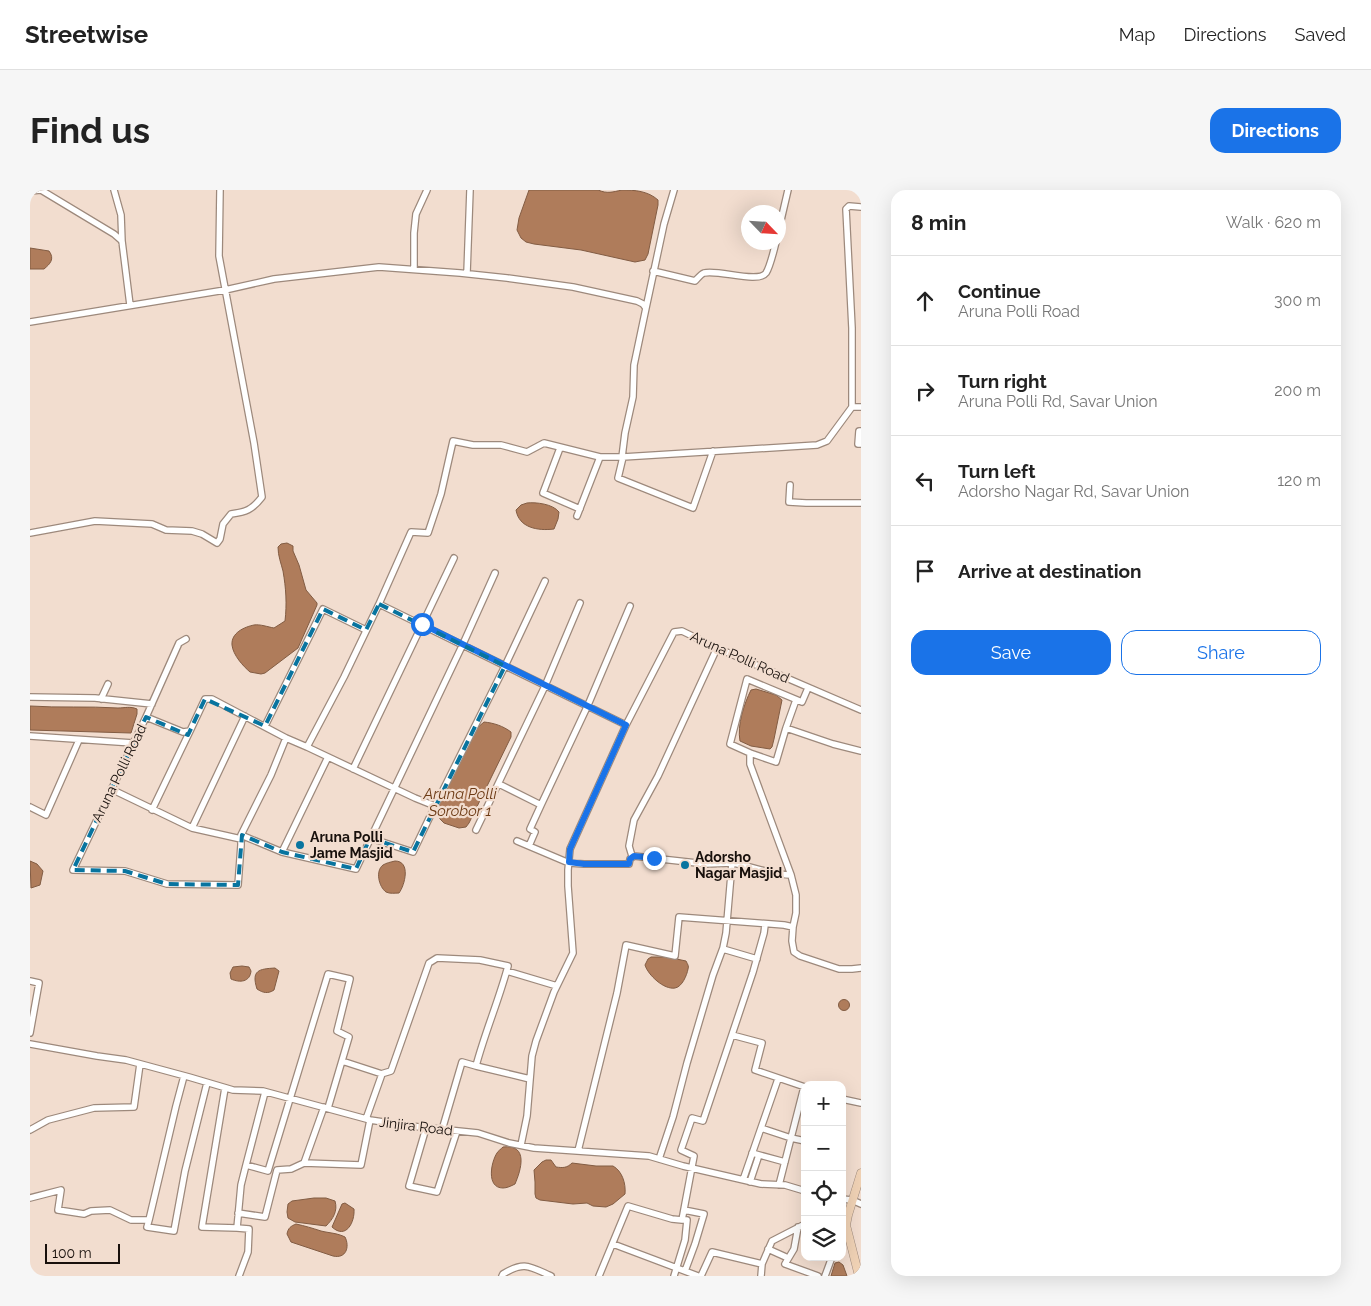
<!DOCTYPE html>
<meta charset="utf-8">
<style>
body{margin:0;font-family:Raleway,sans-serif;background:#f6f6f6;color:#222}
.controls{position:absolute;right:15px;bottom:15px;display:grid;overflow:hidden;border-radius:10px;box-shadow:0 5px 20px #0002}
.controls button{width:45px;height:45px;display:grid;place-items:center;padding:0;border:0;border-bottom:1px solid #e0e0e0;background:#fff;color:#222;font:25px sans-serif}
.compass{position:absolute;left:711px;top:15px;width:45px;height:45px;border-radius:50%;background:#fff;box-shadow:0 5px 20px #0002;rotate:115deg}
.scale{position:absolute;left:15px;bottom:12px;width:75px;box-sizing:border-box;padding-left:5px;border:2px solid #18100c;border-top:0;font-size:14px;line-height:18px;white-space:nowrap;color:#18100c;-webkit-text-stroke:4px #f2ddcf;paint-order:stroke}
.stop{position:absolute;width:15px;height:15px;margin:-11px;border:4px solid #1a73e8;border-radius:50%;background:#fff}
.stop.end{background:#1a73e8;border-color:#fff;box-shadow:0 1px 5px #0008}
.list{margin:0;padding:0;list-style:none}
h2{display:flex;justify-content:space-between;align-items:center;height:65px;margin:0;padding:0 20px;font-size:21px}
h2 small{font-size:16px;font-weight:400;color:#767676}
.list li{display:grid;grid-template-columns:32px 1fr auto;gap:15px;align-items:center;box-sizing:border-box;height:90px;padding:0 20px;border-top:1px solid #e0e0e0}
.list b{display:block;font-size:19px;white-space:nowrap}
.list p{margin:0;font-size:16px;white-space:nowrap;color:#767676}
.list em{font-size:16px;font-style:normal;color:#767676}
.actions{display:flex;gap:10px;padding:15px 20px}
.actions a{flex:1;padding:11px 0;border:1px solid #1a73e8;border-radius:15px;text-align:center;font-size:18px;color:#1a73e8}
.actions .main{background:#1a73e8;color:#fff}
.icon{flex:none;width:28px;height:28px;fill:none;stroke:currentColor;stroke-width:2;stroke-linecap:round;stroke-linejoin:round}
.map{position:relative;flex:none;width:831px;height:1086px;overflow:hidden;border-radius:15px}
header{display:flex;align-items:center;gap:30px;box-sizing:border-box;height:70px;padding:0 25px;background:#fff;border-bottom:1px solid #e0e0e0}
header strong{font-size:24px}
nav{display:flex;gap:28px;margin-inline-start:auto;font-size:18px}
.intro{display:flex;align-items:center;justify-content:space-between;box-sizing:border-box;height:120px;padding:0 30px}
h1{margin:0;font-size:35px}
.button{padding:12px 22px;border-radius:15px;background:#1a73e8;color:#fff;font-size:18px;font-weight:700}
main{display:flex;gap:30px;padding:0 30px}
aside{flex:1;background:#fff;border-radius:15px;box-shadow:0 5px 20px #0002}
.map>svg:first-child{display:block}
</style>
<header>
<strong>Streetwise</strong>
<nav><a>Map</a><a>Directions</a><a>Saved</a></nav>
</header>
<div class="intro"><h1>Find us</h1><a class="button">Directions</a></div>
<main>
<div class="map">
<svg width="831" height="1086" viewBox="0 0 831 1086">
<rect width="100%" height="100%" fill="#f2ddcf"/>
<!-- water -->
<path fill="#af7c5b" stroke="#825c43" d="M499 0H568C577 4 583 2 592 0 605 0 618 1 628 10V15L618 64 615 70 605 72 551 60 504 54 496 52 491 48 487 40 489 28Z
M0 58 19 61C25 69 20 74 14 79H0Z
M497 313C506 312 523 314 529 322L528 329 524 339C508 341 489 338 486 320L491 315Z
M257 353 263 356V361L269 375 276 400 287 413V415L268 458 235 483 231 484 220 482C213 476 203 465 202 455 201 443 214 437 224 435 230 434 238 437 244 438L255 431C257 414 256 398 253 381 251 373 248 366 248 357L251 354Z
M726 499 746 505 752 510 744 549 742 557 740 559 721 556 710 551C707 535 714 514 721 500Z
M0 516C29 518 58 516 88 518 95 518 100 516 107 519V524L101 543 0 540Z
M454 532C464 533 473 536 481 542V547L439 633 436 637 429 638 414 633 410 629 408 623V615L421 591 434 561 447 538Z
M0 671 7 674 13 681 10 695 1 698Z
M365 671C381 671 375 695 369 703 365 703 360 704 356 702 349 697 345 681 353 675 356 673 361 672 365 671Z
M621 767H637L656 771C658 775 659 776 658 779 657 785 652 797 645 798 634 800 618 785 615 775L618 769Z
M212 776 219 777 221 781C220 792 210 793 201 789L200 783 203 777Z
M245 778 249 781 244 800C238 804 233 803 227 799 221 780 229 779 245 778Z
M808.5 815a5.5 5.5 0 1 1 11 0a5.5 5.5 0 1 1-11 0Z
M473 957C499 954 491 980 485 994 481 996 477 998 473 998 456 998 461 972 467 963 468 961 471 959 473 957Z
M516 970H521L526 977C533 978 537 978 542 973L566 976H583C592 981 596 993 595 1004L583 1014 576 1017 563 1016 557 1013 543 1014 510 1010 506 1008 505 1004V992L504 980 512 972Z
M284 1008H296L305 1011C308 1021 303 1029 296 1036L265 1032 258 1028 257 1022 258 1014 262 1011Z
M315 1013 324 1019C325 1032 316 1050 302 1037L312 1014Z
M266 1034C275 1036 282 1038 291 1041 299 1043 307 1043 315 1047 320 1057 316 1069 303 1066L261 1052 257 1044C258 1038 261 1036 266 1034Z
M809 1072 813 1075 817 1086H801L805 1073Z"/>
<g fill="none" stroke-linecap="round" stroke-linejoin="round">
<defs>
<path id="minor" d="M84 0 91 25 92 52
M0 1 11 0 84 44 92 51 100 115
M748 43 758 0
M384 79V43L386 24 397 0
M623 81 665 91C668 88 671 84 674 83 688 79 728 94 736 83 740 77 744 60 746 52
M437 83 440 0
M616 118 634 34 644 0
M0 132 195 100 244 89 349 77 430 83 477 88 543 97 607 111 613 114 616 118 604 175 603 207 595 243 592 267
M822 217V138L816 19 819 16 831 17
M831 241H829L828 254H831
M530 258 513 303 550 319
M593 267 588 288 663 318 683 261
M760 295 759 312 776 313H831
M547 326 570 267
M0 343 65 331 122 334 136 340 162 341 172 344 187 353 190 349 193 334 201 324C216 322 222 320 232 307L224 253 189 66 190 0
M349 414 381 342 398 343 411 304 423 251 443 255H471L497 262 514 253 570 267H593L787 255 797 251 822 217H831
M0 507 65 508 122 514
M71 509 78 494
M116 527 149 453 156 449
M235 536 293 419 336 440
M756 538 766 510
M0 546 103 553
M277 557 385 608 405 616 475 476 515 391
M831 561 803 554 756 538 746 572 720 563V574L761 685 766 705V723L763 737 762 751 764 762 770 766 809 779H822L831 778
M720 563 700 554 717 489 772 512 778 498
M323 579 424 368
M469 594 511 615 558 515 600 416
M81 599 162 638 211 649V645L241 585 256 548
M0 617 16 625 49 550
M122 620 160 541
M162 638 215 526
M446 640 515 496 550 413
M211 645 252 662 298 567
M340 648 383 662 405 616
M211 649V655L208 695 137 694 95 681 43 680 116 527 153 542 160 541 175 509H182L256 548 277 557 314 487 349 414 596 535 644 442 652 441 687 458 831 520
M487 651 539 673 554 674H599L600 669 604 666 676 674 702 673 696 743 693 758 683 785 657 873 643 927 629 969
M499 656 505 642 500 639 511 615
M252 662 326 679 433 454 465 383
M602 666 599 656 604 630 628 586 687 458
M702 673C722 676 741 685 761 685
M693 759 727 769
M477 781 527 796
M0 791 9 793 0 843
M702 845 732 853 725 880 775 897
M0 854 67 866 96 870 159 887 203 900 233 901 340 930 380 936 448 943 479 953 504 958 619 966 653 976 731 994 755 995 775 1001
M312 871 352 884 336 929
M351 884 361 881 399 773 407 768 450 770 478 776C469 810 455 842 446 876L500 889
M748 889 731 938 761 948 775 951
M195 898 172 1037 207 1038
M812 909 831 913
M294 917 274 973 331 975 340 930
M396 938 379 996 407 1002 427 941
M0 940 18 930 64 918 104 917 110 874
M412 940 432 872 446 876
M491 955 497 926 502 866 506 851 524 802 543 763 538 696V680L540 659 596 535
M548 961 587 803 596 755 645 766 649 727 754 735 763 737
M722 963 755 972
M216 975 235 902
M713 990 731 938
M720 992 729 965
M749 995 774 897
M0 1008 31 1000 28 1020 54 1024 61 1021 80 1020 101 1030H119L146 916 154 886
M812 1009 822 1010 831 1014
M654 1020 674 1024 665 1054 655 1081
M208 1023 235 1027 247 980 261 979 274 973
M119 1030 117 1037 144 1041 155 981 177 893
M768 1037 764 1059 755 1074 788 1086
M583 1054 668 1086
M738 1059 758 1068
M209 1086 218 1062 219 1039 207 1038 211 995 216 975 238 981 298 784 320 789 307 841 319 847 298 918
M472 1086 473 1084C494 1071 499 1076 521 1086
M569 1086 598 1016 642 1029 652 1030 664 966 651 960 662 928 673 931 723 782 734 743 735 735
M644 1086 655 1050 657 1030H652
M671 1086 682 1062 732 1074
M731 1086 732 1074 742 1051 775 1034
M795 1086 802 1067"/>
<path id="secondary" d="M829 1086 816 1035 818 1025 831 983"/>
</defs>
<!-- minor casing -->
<use href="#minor" stroke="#9d897c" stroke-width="8"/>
<!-- secondary casing -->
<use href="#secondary" stroke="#9d897c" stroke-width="9"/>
<!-- minor -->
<use href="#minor" stroke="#fff" stroke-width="5.5"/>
<!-- secondary -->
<use href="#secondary" stroke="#f0d2b5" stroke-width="8"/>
</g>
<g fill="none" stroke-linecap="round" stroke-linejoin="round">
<!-- route -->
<path stroke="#1a73e8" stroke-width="6" d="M392 434 596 535 540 659 539 672 554 674H599L600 669 604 666 624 668"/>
</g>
<!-- marked area -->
<path fill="none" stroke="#08749f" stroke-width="4" stroke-dasharray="10 6" stroke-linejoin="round" d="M349 414 475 476 383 662 340 648 326 679 252 662 212 645 208 695 137 694 95 681 43 680 116 527 158 545 175 509 235 536 293 419 336 440Z"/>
<!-- markers -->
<g fill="#08749f" stroke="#f2ddcf" stroke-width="2">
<circle cx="270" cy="655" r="5"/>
<circle cx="655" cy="675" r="5"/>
</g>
<g text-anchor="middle" stroke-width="4.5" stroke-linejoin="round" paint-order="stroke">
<!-- street labels -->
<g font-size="14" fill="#18100c" stroke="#f2ddcf">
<text transform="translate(710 467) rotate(24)" y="5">Aruna Polli Road</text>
<text transform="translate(89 583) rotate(-64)" y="5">Aruna Polli Road</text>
<text transform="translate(386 936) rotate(7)" y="5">Jinjira Road</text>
</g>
<!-- poi labels -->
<g font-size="14" font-weight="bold" fill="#18100c" stroke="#f2ddcf" text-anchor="start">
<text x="280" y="652">Aruna Polli<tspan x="280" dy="16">Jame Masjid</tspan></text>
<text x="665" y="672">Adorsho<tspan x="665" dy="16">Nagar Masjid</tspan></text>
</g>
<!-- water labels -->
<g font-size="15" font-style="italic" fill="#6c3a14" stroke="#f2ddcf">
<text x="430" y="609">Aruna Polli<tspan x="430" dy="17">Sorobor 1</tspan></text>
</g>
</g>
</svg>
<div class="controls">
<button>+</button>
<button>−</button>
<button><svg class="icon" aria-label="locate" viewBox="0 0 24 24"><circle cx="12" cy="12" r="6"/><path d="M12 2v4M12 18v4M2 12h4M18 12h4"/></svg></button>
<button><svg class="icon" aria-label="layers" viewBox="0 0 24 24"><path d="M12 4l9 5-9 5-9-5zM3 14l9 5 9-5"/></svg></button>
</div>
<svg class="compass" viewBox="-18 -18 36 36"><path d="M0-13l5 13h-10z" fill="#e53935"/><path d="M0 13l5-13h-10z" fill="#767676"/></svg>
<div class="scale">100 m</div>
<div class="stop" style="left:392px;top:434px"></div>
<div class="stop end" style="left:624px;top:668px"></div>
</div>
<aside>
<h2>8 min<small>Walk · 620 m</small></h2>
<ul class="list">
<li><svg class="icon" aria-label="ahead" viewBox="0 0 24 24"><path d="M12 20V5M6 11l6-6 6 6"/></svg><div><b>Continue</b><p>Aruna Polli Road</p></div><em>300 m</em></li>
<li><svg class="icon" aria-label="right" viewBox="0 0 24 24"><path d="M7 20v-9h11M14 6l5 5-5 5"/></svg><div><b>Turn right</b><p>Aruna Polli Rd, Savar Union</p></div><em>200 m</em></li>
<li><svg class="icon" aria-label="left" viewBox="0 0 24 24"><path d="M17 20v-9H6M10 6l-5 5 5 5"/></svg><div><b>Turn left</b><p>Adorsho Nagar Rd, Savar Union</p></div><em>120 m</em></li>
<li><svg class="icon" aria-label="arrive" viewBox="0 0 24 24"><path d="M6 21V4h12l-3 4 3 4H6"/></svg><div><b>Arrive at destination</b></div></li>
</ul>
<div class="actions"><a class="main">Save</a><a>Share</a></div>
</aside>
</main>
